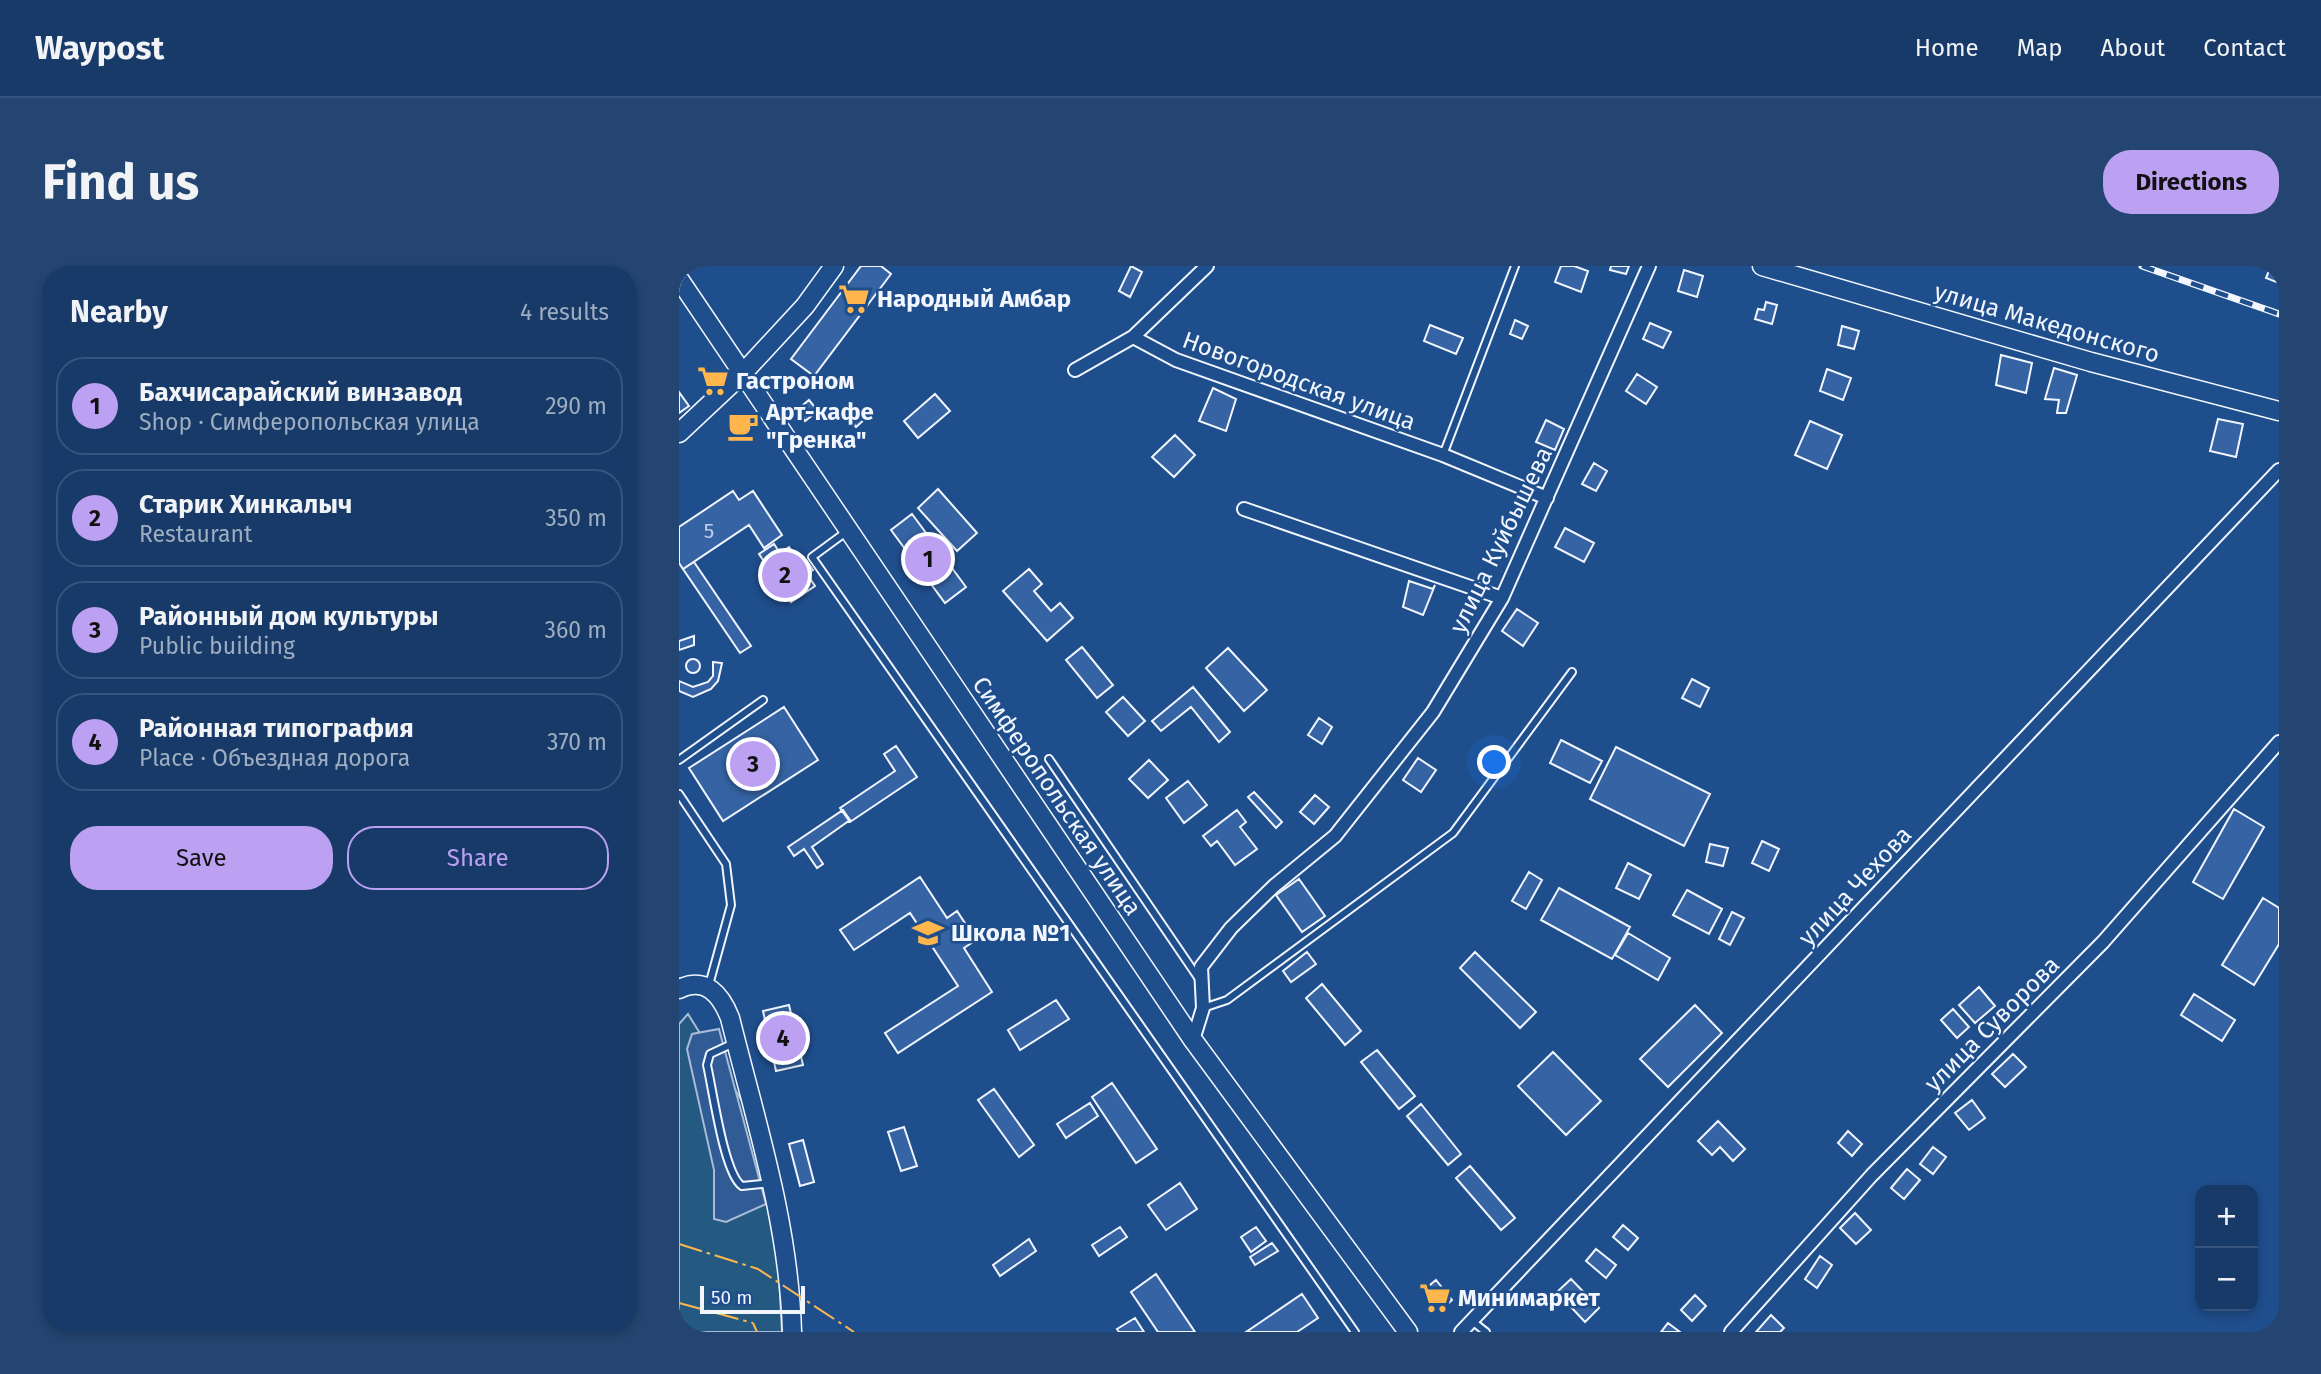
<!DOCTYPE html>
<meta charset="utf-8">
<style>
body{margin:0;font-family:"Fira Sans",sans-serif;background:#244571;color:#f1f3f6}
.controls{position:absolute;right:21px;bottom:21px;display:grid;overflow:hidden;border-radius:14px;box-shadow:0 4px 10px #0003}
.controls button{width:63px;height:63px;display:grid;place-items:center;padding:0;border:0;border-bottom:2px solid #36547d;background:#173a69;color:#f1f3f6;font:35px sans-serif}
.scale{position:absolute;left:21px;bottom:18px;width:105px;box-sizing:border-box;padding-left:7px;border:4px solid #f2f6ff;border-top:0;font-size:19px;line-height:24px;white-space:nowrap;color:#f2f6ff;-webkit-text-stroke:5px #1f4e8c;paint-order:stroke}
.you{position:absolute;left:816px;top:497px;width:24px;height:24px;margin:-18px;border:5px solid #fff;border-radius:50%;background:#1a73e8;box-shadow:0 0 0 10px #1a73e833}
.badge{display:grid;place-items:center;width:46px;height:46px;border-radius:50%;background:#bca0f2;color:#111;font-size:23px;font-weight:700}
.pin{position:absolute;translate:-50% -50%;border:4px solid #fff;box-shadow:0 2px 7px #0006}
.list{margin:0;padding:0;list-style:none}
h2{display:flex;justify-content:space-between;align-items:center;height:91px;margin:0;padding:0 28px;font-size:30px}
h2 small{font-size:23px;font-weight:400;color:#9eadc0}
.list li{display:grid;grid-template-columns:46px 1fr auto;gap:21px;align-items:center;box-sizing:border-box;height:98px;margin:0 14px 14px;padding:0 14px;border:2px solid #36547d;border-radius:28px}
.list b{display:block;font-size:26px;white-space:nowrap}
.list p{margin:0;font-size:23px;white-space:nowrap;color:#9eadc0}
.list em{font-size:23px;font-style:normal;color:#9eadc0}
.actions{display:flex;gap:14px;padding:21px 28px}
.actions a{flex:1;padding:16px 0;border:2px solid #bca0f2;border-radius:28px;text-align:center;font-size:24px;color:#bca0f2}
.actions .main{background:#bca0f2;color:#111}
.map{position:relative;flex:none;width:1600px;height:1066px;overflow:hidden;border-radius:28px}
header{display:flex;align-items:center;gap:42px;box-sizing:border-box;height:98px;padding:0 35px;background:#173a69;border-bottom:2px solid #36547d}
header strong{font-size:33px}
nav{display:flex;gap:38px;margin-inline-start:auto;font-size:24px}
.intro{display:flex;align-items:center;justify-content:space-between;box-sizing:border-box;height:168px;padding:0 42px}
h1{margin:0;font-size:49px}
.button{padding:18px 32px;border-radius:28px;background:#bca0f2;color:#111;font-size:24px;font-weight:700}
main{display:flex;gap:42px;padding:0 42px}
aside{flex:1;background:#173a69;border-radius:28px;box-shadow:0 4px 10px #0003}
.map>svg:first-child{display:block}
</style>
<header>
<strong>Waypost</strong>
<nav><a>Home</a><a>Map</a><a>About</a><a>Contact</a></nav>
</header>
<div class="intro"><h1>Find us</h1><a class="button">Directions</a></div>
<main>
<aside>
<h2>Nearby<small>4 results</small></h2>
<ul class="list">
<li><span class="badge">1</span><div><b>Бахчисарайский винзавод</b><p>Shop · Симферопольская улица</p></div><em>290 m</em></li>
<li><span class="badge">2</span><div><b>Старик Хинкалыч</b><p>Restaurant</p></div><em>350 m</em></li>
<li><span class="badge">3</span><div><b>Районный дом культуры</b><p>Public building</p></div><em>360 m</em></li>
<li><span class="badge">4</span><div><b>Районная типография</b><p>Place · Объездная дорога</p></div><em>370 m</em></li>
</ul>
<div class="actions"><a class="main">Save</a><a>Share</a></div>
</aside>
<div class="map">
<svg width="1600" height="1066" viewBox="0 0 1600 1066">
<rect width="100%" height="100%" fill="#1f4e8c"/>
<!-- green -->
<path fill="#245a82" stroke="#a8bbd7" stroke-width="2" d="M9 748 63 835 98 973 103 1066H0V758Z"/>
<!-- parking -->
<path fill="#305b95" stroke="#a8bbd7" stroke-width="2" d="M40 763 87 938 47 956 35 953V904L8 783 13 768Z"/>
<!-- building -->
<path fill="#3563a3" stroke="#f2f6ff" stroke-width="2" d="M182 0H202L212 8 135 110 112 93Z
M452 0 463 6 451 31 440 25Z
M882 0H895L909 5 902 26 876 16Z
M932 0H950L947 8 931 4Z
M1592 0H1600V17L1587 12Z
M1005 4 1024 10 1018 31 999 25Z
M1087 36 1098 39 1093 58 1076 53 1079 43 1085 44Z
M836 54 849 60 843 73 831 68Z
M971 57 992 66 984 82 964 73Z
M751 59 784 72 777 88 745 75Z
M1163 60 1180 65 1175 83 1159 79Z
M1322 89 1353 97 1347 127 1317 119Z
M1375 102 1398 109 1387 147H1378L1380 134 1366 133Z
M1148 103 1172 112 1164 134 1141 125Z
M958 108 978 121 967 138 947 125Z
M534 122 557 133 547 165 520 155Z
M0 126 10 140 0 147Z
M256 128 271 145 239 172 225 155Z
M130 134 139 145 126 155 118 144Z
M176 141 186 153 177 161 167 149Z
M1539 153 1564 158 1557 191 1531 185Z
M867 154 885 163 876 184 857 176Z
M1131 155 1163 169 1148 203 1116 189Z
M496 169 516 189 495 211 473 191Z
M915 197 928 205 917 225 903 218Z
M259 223 298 267 278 285 239 242Z
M54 225 60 234 74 225 103 269 85 282 70 259 4 303 0 297V261Z
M233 248 287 321 266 337 212 264Z
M886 262 915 277 905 296 876 281Z
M95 278 101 287 110 281 124 301 129 297 134 304 128 308 136 320 112 336 80 288Z
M15 296 72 380 61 387 4 303Z
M350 303 363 318 355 325 372 345 381 337 394 352 368 375 324 325Z
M730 315 754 323 756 319 744 349 724 341Z
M838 343 859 357 844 380 823 365Z
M15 370V379L0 384V375Z
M403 381 434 419 418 432 387 394Z
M549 382 588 424 565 445 527 402Z
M7 400a7 7 0 1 1 14 0a7 7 0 1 1-14 0Z
M34 396 43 397 39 415 32 423 14 431 0 425V415L14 421 29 416 34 410Z
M1013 413 1030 422 1021 441 1003 432Z
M514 421 551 466 540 476 512 441 482 465 473 455Z
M444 431 466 455 449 470 427 446Z
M105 441 139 494 44 555 10 502Z
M640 452 653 461 643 478 629 469Z
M882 474 923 495 911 517 871 497Z
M217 480 238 511 171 556 161 542 216 505 205 488Z
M937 481 1031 528 1005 580 911 533Z
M739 492 757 504 742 526 724 514Z
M470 494 489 514 469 532 450 513Z
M509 515 528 539 505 557 487 532Z
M575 526 603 556 597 562 569 531Z
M636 529 650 541 635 558 621 546Z
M1555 543 1585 561 1544 633 1514 616Z
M164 544 171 554 133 581 144 598 138 602 125 583 115 590 109 581Z
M558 544 567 556 561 561 578 583 556 599 538 575 532 580 524 570Z
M1083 575 1100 583 1090 605 1073 597Z
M1031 578 1049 582 1044 600 1027 596Z
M949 597 972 609 960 633 937 622Z
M850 606 863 614 847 643 833 635Z
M241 611 268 652 278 645 297 674 285 682 313 726 219 787 206 767 279 720 231 647 175 684 161 664Z
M620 613 646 650 623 666 597 629Z
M880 622 951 661 933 693 862 654Z
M1008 624 1043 643 1030 668 994 649Z
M1584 632 1600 642V678L1575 719 1543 699Z
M1053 646 1065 652 1051 679 1040 673Z
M949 667 991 692 979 714 936 689Z
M628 686 637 698 612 716 604 705Z
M796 686 857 746 841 762 781 702Z
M643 718 682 765 666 779 627 732Z
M1300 721 1316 740 1296 757 1280 739Z
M1515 728 1556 754 1543 775 1502 749Z
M377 734 390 753 341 784 329 764Z
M110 739 124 799 97 805 84 745Z
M1016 739 1043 767 989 821 961 793Z
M1274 743 1290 761 1278 772 1262 754Z
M698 784 736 830 720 843 682 796Z
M874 786 922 835 887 869 839 820Z
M1334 788 1347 801 1326 821 1313 808Z
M433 817 478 883 457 897 413 831Z
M315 823 355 879 340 891 299 834Z
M1293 834 1306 852 1290 864 1276 847Z
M411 837 419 850 387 872 378 858Z
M742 838 782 888 769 899 728 850Z
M1039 855 1066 883 1054 895 1041 881 1033 889 1019 875Z
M225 861 238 900 222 905 209 866Z
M1169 865 1183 878 1173 890 1159 877Z
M124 874 135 916 121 920 110 878Z
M1254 881 1267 891 1254 908 1241 898Z
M791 900 836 952 822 964 777 912Z
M1228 903 1241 914 1225 933 1212 922Z
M501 917 518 943 487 964 469 939Z
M1176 947 1192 964 1177 978 1161 962Z
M944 959 959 972 949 984 934 971Z
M441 961 448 971 420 990 413 979Z
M577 961 587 975 572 986 562 971Z
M350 973 357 985 321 1010 314 999Z
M593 977 599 985 576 999 571 991Z
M917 983 937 999 927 1012 907 995Z
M1141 990 1153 999 1138 1022 1126 1013Z
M477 1008 516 1066H479L452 1026Z
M892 1013 920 1042 906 1056 878 1026Z
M757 1014 773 1034 761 1044 745 1024Z
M623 1028 639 1052 618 1066H567Z
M1016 1029 1027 1040 1013 1055 1002 1044Z
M1092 1049 1105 1062 1101 1066H1077Z
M456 1052 465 1066H440L438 1063Z
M989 1057 1001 1066H982Z"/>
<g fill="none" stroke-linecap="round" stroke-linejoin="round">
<defs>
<path id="lane" d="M764 189 836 0
M167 266 133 291 676 1066
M370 493 520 713
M0 494 84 434
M0 528 47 598 52 639 30 719
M524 742 548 734 774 567 893 406
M55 777 31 788 28 799C34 825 45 908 63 920L92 917
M793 1055 807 1066"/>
<path id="street" d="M454 71 497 94 764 189 868 232
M396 104 454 71 528 0
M565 243 823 332
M514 774 524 742 522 701 552 662 595 620 656 570 754 446 823 332 970 0
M782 1066 1600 204
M1052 1066 1193 909 1424 676 1600 476"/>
<path id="secondary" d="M1083 0 1412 96 1600 145
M0 13 514 774 729 1066
M0 167 64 107 126 40 155 0
M0 723C27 710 42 729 51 752 77 857 110 957 113 1066"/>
</defs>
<!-- lane casing -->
<use href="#lane" stroke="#f2f6ff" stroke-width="10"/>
<!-- street casing -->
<use href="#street" stroke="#f2f6ff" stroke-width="16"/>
<!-- secondary casing -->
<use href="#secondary" stroke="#f2f6ff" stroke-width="21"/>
<!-- lane -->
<use href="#lane" stroke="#1f4e8c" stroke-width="6"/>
<!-- street -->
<use href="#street" stroke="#1f4e8c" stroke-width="12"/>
<!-- secondary -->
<use href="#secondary" stroke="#1f4e8c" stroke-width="18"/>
<defs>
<path id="rail" d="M1463 0 1600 48"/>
</defs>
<!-- rail casing -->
<use href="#rail" stroke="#f2f6ff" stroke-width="7"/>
<!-- rail -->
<use href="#rail" stroke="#1f4e8c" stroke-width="4.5" stroke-dasharray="13" stroke-linecap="butt"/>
<!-- power -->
<path stroke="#ffb74d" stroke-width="2" stroke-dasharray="24 5 3.5 5" stroke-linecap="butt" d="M0 978 79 1003 175 1066
M0 1037 74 1057
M74 1057 78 1066"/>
</g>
<!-- icons -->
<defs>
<symbol id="supermarket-bare" viewBox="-9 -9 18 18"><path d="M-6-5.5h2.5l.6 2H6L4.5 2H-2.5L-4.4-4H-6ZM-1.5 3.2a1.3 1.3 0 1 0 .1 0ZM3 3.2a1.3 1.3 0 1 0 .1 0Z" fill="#ffb74d" stroke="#1f4e8c" stroke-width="2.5" paint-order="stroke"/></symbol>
<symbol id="cafe-bare" viewBox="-9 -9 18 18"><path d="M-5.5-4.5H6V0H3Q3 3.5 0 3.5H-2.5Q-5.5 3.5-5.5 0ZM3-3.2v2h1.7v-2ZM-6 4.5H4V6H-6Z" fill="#ffb74d" stroke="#1f4e8c" stroke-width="2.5" paint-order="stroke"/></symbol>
<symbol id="school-bare" viewBox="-9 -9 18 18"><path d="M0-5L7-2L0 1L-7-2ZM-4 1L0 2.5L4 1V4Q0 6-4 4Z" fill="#ffb74d" stroke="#1f4e8c" stroke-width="2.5" paint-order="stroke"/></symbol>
</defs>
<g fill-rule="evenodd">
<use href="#supermarket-bare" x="153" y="11" width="44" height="44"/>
<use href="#supermarket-bare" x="12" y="93" width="44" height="44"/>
<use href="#cafe-bare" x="42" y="138" width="44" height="44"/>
<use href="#school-bare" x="227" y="645" width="44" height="44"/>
<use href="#supermarket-bare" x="734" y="1010" width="44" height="44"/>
</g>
<g text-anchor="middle" stroke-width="5" stroke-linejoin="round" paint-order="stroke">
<!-- number labels -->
<g font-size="21" fill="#c3d1e8">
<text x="30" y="272">5</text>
</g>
<!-- poi labels -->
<g font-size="24" font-weight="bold" fill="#f2f6ff" stroke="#1f4e8c" text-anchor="start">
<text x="198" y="41">Народный Амбар</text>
<text x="57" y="123">Гастроном</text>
<text x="87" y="154">Арт-кафе<tspan x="87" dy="28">"Гренка"</tspan></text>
<text x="272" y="675">Школа №1</text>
<text x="779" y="1040">Минимаркет</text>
</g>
<!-- street labels -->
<g font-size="24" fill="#f2f6ff" stroke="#1f4e8c">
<text transform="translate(1368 57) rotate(16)" y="8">улица Македонского</text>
<text transform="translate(620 115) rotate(20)" y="8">Новогородская улица</text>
<text transform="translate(822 274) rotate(-64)" y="8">улица Куйбышева</text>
<text transform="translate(378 530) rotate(56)" y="8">Симферопольская улица</text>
<text transform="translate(1176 620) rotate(-47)" y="8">улица Чехова</text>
<text transform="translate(1313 758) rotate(-45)" y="8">улица Суворова</text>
</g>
</g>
</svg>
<div class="controls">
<button>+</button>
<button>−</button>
</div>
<div class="scale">50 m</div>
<div class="you"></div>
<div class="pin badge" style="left:249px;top:293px">1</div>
<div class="pin badge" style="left:106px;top:309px">2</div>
<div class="pin badge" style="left:74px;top:498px">3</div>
<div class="pin badge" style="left:104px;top:772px">4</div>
</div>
</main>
